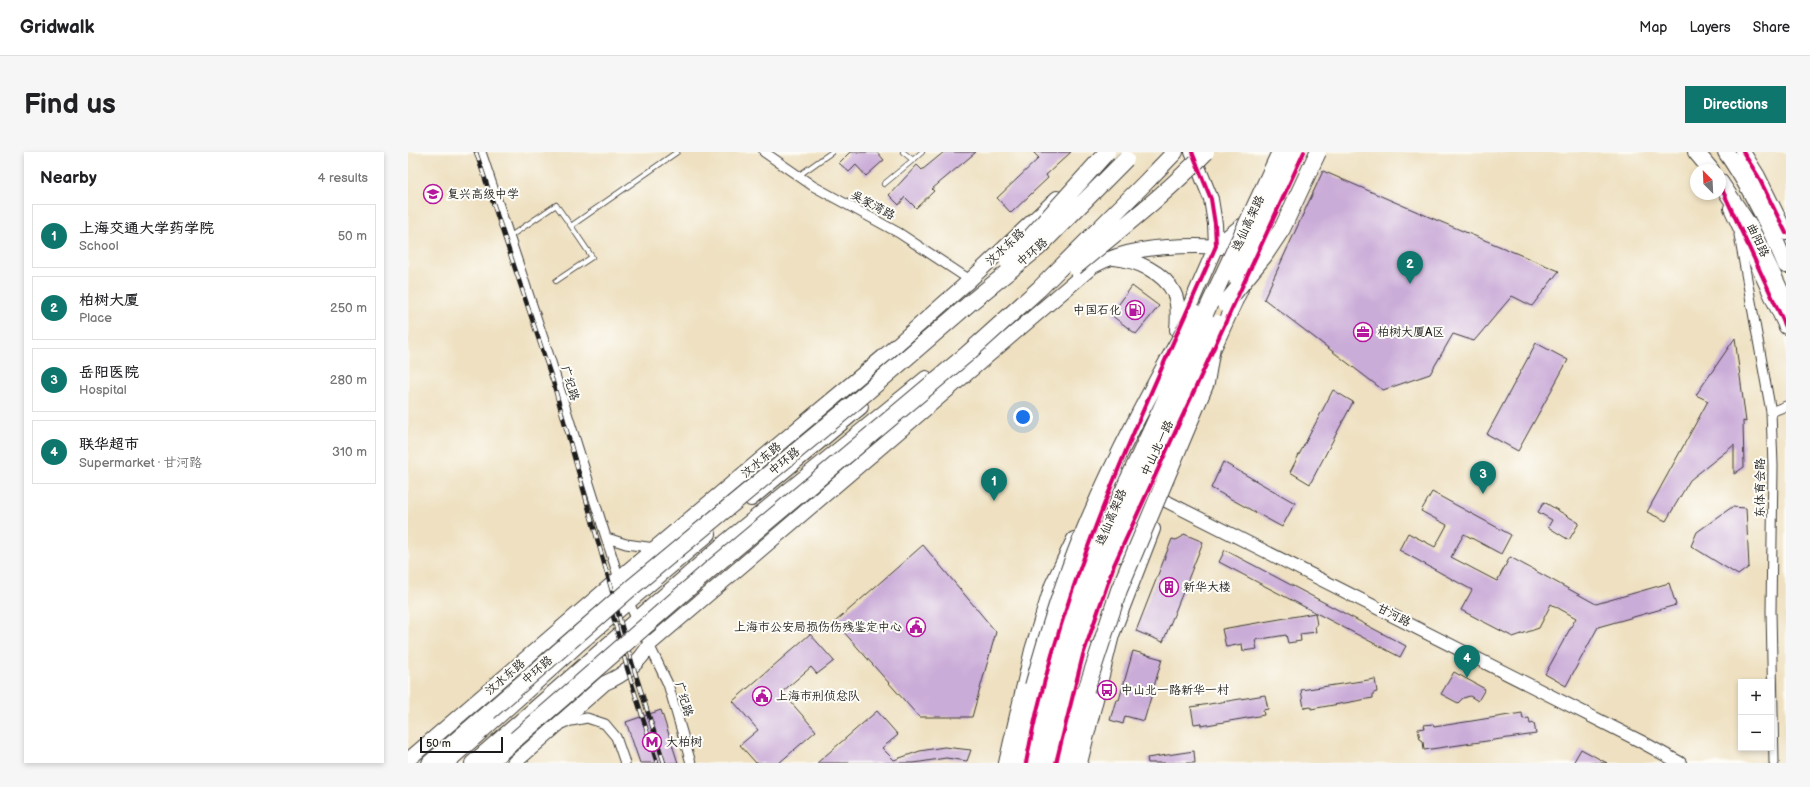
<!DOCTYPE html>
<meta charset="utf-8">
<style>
body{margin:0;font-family:"Balsamiq Sans","LXGW WenKai TC",sans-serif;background:#f6f6f6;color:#202124}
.controls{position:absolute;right:12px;bottom:12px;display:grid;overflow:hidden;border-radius:0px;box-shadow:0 2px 6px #0003}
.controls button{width:36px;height:36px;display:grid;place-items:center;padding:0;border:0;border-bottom:1px solid #e0e0e0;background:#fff;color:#202124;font:20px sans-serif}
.compass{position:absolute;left:1282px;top:12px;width:36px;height:36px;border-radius:50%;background:#fff;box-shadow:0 2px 6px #0003;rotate:336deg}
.scale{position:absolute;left:12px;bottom:10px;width:83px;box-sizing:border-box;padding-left:4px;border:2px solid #1c1c1c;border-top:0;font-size:11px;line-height:14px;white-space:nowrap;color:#1c1c1c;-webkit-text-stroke:3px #fdfcf7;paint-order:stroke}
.you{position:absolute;left:615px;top:265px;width:14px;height:14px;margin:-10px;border:3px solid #fff;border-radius:50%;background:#1a73e8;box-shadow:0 0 0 6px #1a73e833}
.badge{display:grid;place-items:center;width:26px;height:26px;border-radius:50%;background:#0f766e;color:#fff;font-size:13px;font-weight:700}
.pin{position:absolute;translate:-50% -33px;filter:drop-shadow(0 1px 2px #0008)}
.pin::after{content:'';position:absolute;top:21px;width:14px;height:12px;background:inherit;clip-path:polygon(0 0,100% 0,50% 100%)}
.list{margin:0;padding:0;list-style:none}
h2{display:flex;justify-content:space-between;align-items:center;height:52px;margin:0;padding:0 16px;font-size:17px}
h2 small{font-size:13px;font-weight:400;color:#757577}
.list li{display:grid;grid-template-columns:26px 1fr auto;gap:12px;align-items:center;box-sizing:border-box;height:64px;margin:0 8px 8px;padding:0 8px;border:1px solid #e0e0e0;border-radius:0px}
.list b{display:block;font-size:15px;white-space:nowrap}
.list p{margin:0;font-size:13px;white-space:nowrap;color:#757577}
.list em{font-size:13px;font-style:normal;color:#757577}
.map{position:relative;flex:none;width:1378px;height:611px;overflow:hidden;border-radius:0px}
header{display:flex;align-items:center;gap:24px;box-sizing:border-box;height:56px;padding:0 20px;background:#fff;border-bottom:1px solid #e0e0e0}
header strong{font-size:19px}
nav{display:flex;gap:22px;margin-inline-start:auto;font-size:14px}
.intro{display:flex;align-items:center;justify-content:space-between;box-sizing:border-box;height:96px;padding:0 24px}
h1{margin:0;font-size:28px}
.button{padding:10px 18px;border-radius:0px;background:#0f766e;color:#fff;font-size:14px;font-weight:700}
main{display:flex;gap:24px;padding:0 24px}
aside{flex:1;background:#fff;border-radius:0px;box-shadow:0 2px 6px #0003}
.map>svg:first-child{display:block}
</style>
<header>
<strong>Gridwalk</strong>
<nav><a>Map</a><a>Layers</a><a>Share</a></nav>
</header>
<div class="intro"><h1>Find us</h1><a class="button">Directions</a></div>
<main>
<aside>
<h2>Nearby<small>4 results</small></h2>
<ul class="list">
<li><span class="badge">1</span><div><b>上海交通大学药学院</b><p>School</p></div><em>50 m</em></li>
<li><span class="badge">2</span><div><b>柏树大厦</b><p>Place</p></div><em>250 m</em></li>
<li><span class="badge">3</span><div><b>岳阳医院</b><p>Hospital</p></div><em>280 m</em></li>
<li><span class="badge">4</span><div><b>联华超市</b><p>Supermarket · 甘河路</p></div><em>310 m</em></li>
</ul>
</aside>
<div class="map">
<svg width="1378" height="611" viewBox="0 0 1378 611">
<rect width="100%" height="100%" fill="#fdfcf7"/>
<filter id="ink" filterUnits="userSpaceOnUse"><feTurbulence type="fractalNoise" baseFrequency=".025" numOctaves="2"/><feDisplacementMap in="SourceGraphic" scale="8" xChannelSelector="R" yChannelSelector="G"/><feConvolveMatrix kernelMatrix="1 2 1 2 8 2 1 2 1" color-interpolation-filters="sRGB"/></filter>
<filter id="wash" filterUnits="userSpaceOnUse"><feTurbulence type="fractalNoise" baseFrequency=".012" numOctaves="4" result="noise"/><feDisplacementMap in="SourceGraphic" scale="16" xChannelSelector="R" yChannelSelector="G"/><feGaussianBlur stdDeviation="0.9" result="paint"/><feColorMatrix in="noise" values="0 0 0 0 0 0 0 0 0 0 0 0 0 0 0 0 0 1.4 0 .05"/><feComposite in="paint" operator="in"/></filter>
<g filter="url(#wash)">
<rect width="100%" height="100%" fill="#eee0c0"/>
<g id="blocks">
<!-- building -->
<path fill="#caacd8" d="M442 0H469L476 8 458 24 448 13 441 20 431 11Z
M536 0H568L524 37 526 39 508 56 497 45 491 53 481 43 509 13 514 18Z
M625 0H663L638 23 640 26 603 61 589 46 631 6Z
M915 19 1026 67 1151 119 1124 154 1104 144 1066 189 1045 182 1022 222 975 238 856 147Z
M724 134 751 154 728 182 703 163Z
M1327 186 1338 270 1335 269 1336 315 1326 322V293L1282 328 1258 369 1239 360 1300 249 1288 243Z
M1128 191 1160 208 1110 299 1079 282Z
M925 238 945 250 902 332 882 320Z
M815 310 887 351 874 375 803 336Z
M1024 340 1103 383 1093 402 1056 382 1043 405 1083 426 1089 429 1102 405 1188 452 1261 431 1268 453 1190 475 1158 534 1137 522 1168 466 1143 452 1131 476 1105 485 1053 458 1064 438 991 398 1000 381 1027 395 1039 373 1013 359Z
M1136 350 1171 371 1161 388 1140 375 1144 368 1130 360Z
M1324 355 1338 356 1341 415 1330 423 1283 394 1289 380Z
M776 382 795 390 755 490 728 479 764 387 768 388 774 385Z
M515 393 588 480 564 565H511L427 470Z
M817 398 998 494 992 505 811 410Z
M907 461 909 473 907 474 908 480 892 482 893 489 880 491 878 483 847 488 849 497 835 499 834 492 818 495 814 477Z
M402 482 426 509 409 522 403 515 374 540 408 579 371 611H348L332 593 350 578 325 549Z
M725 499 754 507 736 569 717 564 715 572 702 568 708 548H711Z
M1046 520 1077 537 1070 549 1062 544 1055 546 1050 551 1033 542Z
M967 527 969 540 965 541V546L903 557V555L896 556 893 538Z
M857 543 860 557 855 558 856 563 793 574V571L786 572 783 555Z
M253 558 270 611H232L218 570Z
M469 559 490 583 474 596 486 608 512 599 536 595 563 598 559 609 538 606 506 611H409Z
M1114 561 1115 567 1121 566 1122 572 1126 571 1128 582 1016 598 1015 589 1012 587 1010 577 1017 576 1016 573 1025 572 1026 575Z
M1173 597 1199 611H1165Z
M786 599 787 611H740L739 606Z"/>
</g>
</g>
<g filter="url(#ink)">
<use href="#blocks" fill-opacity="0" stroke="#3c3935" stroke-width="1"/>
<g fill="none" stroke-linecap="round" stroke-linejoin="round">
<defs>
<path id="lane" d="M495 0 505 8 514 0
M390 24 424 0
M476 32 505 8
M101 85 148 53 163 74
M148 129 184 105 163 74 269 0"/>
<path id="street" d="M73 0 142 207 212 430
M356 0 405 34 491 81 562 128
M1331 83 1363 260 1365 314 1363 459 1366 611
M1363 260 1378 254
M199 386 218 392 247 396
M219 447 260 532 283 611
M153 571 179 566 197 572 208 585 217 611"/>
<path id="secondary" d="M742 341 1232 589 1272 611"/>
<path id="primary" d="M1335 0 1350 24 1378 81
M1323 56 1378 175
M808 94 833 74
M706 106C728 108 756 120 766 141 771 151 770 166 769 178
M774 172 808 94 807 72 803 47 784 0
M801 207 833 137
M343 347 453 255
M711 403 788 237
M638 527 653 472 709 322
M620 601 630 557
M0 608 211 426 475 205 562 128 649 46
M39 611 169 494 301 382
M64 611 317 390 518 226
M106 611 197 531C216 523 232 510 242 492L685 114C717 97 753 94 788 94 805 94 821 96 837 95
M598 611 624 498 644 433 666 387
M648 611 678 496
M672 611 704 483 745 377"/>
<path id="highway" d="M1288 0 1303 18
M1318 0C1343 36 1361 73 1378 113
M740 28 767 0
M1312 30 1342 75 1378 151
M22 611 81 560
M80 611 108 587
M607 611 625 534
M661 611 678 538"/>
</defs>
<!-- lane casing -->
<use href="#lane" stroke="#3c3935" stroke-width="6"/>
<!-- street casing -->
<use href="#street" stroke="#3c3935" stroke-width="11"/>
<!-- secondary casing -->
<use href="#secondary" stroke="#3c3935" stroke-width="14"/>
<!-- primary casing -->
<use href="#primary" stroke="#3c3935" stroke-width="16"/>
<!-- highway casing -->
<use href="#highway" stroke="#3c3935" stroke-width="18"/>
<!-- lane -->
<use href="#lane" stroke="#fff" stroke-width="4.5"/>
<!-- street -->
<use href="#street" stroke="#fff" stroke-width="9"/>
<!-- secondary -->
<use href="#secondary" stroke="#fff" stroke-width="12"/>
<!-- primary -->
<use href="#primary" stroke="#fff" stroke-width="14"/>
<!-- highway -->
<use href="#highway" stroke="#fff" stroke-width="16"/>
<defs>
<path id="rail" d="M68 0 145 230 225 514 256 611
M202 453 219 516 249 611"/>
</defs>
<!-- rail casing -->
<use href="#rail" stroke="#1c1c1c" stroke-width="4.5"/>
<!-- rail -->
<use href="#rail" stroke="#fdfcf7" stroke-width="3" stroke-dasharray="9" stroke-linecap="butt"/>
<defs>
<path id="highway-bridge" d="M600 110 699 0
M667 115C711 78 758 42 798 0
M829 127 888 0
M817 152 856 104 874 77 910 0
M625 534C639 483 654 433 674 384 706 306 746 233 787 160
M678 538 711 438 798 231 804 195
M81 560 223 436 445 252 562 151 631 95 718 7
M108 587 304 416 558 203 631 137 740 28
M625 611 640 546 659 484 688 402 720 328 872 0
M639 611 663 517 693 429 716 371 809 171"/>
</defs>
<!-- highway-bridge casing -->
<use href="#highway-bridge" stroke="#3c3935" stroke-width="18" stroke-linecap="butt"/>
<!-- highway-bridge -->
<use href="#highway-bridge" stroke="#fff" stroke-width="16"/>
<defs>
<path id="cycleway" d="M1335 0 1350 24 1378 81
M1312 33 1378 175
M618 611C651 432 735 260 808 94L807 72 803 47 784 0
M648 611 675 503 706 413 896 0"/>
</defs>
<!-- cycleway casing -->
<use href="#cycleway" stroke="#fdfcf7" stroke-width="6"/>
<!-- cycleway -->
<use href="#cycleway" stroke="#d6006c" stroke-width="4"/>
</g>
</g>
<!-- icons -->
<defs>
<symbol id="school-ring" viewBox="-11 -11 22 22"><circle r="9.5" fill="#fdfcf7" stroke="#b5179e" stroke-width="1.5"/><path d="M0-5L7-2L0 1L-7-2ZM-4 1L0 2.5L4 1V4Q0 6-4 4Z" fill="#b5179e"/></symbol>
<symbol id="fuel-ring" viewBox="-11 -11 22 22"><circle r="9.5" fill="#fdfcf7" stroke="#b5179e" stroke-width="1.5"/><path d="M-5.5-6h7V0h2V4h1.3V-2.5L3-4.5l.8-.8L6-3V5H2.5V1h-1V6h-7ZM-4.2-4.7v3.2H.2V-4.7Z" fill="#b5179e"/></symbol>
<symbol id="office-ring" viewBox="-11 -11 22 22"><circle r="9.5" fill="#fdfcf7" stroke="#b5179e" stroke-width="1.5"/><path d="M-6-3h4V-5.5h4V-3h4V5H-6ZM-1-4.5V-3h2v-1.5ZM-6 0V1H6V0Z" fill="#b5179e"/></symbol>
<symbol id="building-ring" viewBox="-11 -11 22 22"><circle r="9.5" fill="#fdfcf7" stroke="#b5179e" stroke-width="1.5"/><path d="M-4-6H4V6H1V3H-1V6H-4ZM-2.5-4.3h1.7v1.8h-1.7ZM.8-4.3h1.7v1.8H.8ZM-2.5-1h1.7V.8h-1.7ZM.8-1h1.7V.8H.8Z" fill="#b5179e"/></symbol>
<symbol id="civic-ring" viewBox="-11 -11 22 22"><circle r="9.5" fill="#fdfcf7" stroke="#b5179e" stroke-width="1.5"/><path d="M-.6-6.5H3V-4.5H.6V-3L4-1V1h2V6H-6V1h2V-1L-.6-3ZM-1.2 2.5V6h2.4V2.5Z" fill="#b5179e"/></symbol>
<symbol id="bus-ring" viewBox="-11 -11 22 22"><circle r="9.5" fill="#fdfcf7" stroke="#b5179e" stroke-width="1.5"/><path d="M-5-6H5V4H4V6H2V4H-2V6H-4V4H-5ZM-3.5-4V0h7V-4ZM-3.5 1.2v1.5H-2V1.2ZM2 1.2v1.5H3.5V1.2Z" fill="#b5179e"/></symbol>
<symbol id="metro-ring" viewBox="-11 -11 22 22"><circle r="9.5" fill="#fdfcf7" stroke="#b5179e" stroke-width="1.5"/><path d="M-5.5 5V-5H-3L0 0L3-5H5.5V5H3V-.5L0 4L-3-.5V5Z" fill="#b5179e"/></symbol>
</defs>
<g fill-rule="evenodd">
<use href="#school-ring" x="14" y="31" width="22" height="22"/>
<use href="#fuel-ring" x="716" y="147" width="22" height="22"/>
<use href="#office-ring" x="944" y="169" width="22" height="22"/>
<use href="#building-ring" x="750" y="424" width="22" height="22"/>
<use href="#civic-ring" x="497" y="464" width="22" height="22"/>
<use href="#bus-ring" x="688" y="527" width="22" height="22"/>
<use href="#civic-ring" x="343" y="533" width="22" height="22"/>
<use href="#metro-ring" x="233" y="579" width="22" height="22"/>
</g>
<g text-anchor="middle" stroke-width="4" stroke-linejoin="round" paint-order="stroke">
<!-- poi labels -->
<g font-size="12" fill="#1c1c1c" stroke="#fdfcf7" text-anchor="start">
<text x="39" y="46">复兴高级中学</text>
<text x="713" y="162" text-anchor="end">中国石化</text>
<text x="969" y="184">柏树大厦A区</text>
<text x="775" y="439">新华大楼</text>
<text x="494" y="479" text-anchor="end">上海市公安局损伤伤残鉴定中心</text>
<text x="713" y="542">中山北一路新华一村</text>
<text x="368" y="548">上海市刑侦总队</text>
<text x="258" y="594">大柏树</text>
</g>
<!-- street labels -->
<g font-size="12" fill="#1c1c1c" stroke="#fdfcf7">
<text transform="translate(465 53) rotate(28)" y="4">吴家湾路</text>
<text transform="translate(840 71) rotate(-65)" y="4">逸仙高架路</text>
<text transform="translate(1350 88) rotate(65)" y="4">曲阳路</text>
<text transform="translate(597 95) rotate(-43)" y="4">汶水东路</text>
<text transform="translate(624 100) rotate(-41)" y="4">中环路</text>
<text transform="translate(162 231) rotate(73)" y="4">广纪路</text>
<text transform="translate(749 296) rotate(-65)" y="4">中山北一路</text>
<text transform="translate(353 308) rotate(-40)" y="4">汶水东路</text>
<text transform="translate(376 309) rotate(-39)" y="4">中环路</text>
<text transform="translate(1352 336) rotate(-90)" y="4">东体育会路</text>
<text transform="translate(703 365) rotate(-67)" y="4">逸仙高架路</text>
<text transform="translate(986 463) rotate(27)" y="4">甘河路</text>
<text transform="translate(129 518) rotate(-41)" y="4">中环路</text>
<text transform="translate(97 525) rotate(-41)" y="4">汶水东路</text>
<text transform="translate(276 547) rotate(73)" y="4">广纪路</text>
</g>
</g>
</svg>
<div class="controls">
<button>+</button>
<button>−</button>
</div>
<svg class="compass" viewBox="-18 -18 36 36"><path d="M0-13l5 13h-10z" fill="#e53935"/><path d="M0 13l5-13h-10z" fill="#757577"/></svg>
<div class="scale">50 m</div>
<div class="you"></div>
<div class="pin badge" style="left:586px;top:349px">1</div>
<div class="pin badge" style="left:1002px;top:132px">2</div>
<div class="pin badge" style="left:1075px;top:342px">3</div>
<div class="pin badge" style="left:1059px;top:526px">4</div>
</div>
</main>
